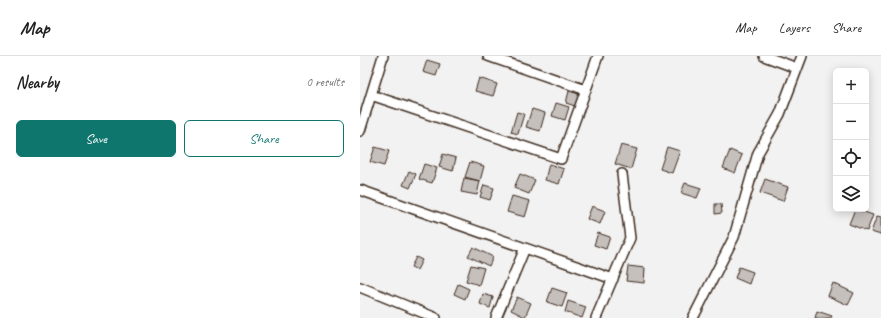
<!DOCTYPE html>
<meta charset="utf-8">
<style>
body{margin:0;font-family:Caveat,sans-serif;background:#f2f2f2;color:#222}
.controls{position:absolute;right:12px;top:12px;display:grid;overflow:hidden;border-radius:6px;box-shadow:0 2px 10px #0003}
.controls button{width:36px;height:36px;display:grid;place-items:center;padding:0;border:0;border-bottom:1px solid #e0e0e0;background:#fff;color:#222;font:20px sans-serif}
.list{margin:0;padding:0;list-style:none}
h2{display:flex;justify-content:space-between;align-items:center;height:52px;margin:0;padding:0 16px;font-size:17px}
h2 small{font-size:13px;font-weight:400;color:#767676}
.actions{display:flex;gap:8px;padding:12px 16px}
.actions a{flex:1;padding:9px 0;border:1px solid #0f766e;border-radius:6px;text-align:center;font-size:14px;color:#0f766e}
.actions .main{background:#0f766e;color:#fff}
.icon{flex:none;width:22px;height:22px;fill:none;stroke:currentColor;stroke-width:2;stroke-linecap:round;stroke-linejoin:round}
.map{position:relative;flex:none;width:521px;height:262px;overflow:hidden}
header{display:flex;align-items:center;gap:24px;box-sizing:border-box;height:56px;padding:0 20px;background:#fff;border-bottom:1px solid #e0e0e0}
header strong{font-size:19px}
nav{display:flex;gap:22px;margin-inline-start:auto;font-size:14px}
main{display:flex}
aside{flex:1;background:#fff}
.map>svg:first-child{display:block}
</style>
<header>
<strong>Map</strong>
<nav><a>Map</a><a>Layers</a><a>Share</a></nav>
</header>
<main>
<aside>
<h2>Nearby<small>0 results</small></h2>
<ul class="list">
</ul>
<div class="actions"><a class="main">Save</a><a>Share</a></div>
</aside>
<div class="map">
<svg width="521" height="262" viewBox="0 0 521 262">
<rect width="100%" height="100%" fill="#f3f2f2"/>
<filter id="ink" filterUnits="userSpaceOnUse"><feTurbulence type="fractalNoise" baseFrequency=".025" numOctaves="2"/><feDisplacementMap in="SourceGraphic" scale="8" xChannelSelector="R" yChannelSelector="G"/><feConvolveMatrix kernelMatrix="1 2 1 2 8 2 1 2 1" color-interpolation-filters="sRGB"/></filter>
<g filter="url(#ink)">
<!-- building -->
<path fill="#c6c0bd" stroke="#3b2a1e" d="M67 4 80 8 76 20 63 16Z
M119 22 137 28 133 40 115 35Z
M209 35 219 38 215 50 206 47Z
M196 47 209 51 205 64 192 60Z
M172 53 185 57 180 75 166 71Z
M157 56 164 58 158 78 151 76Z
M261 89 277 93 271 113 255 108Z
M15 91 29 95 24 110 10 106Z
M307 91 320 95 312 117 300 113Z
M370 94 382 99 375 117 363 112Z
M83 98 96 102 93 115 79 111Z
M110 106 124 110 120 125 105 121Z
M64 108 77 112 72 127 59 123Z
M189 108 204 113 199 128 185 124Z
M49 115 56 118 50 132 43 129Z
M160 118 175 124 169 138 154 132Z
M104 122 120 125 117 139 101 136Z
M405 123 428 131 423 145 400 137Z
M325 127 341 132 337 142 321 137Z
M124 129 134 132 130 144 120 141Z
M152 140 170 145 165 161 147 156Z
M355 148H361L362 157 355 158Z
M232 150 245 155 240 168 227 163Z
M495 153 513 159 507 175 489 168Z
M517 160 521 161V179L511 176Z
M238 177 250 181 246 193 234 189Z
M113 191 133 201 129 210 108 200Z
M56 201 62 204 57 214 51 211Z
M111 209 124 212 119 229 106 225Z
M268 210 285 212 284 227 266 225Z
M379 211 393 216 389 228 375 222Z
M473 227 494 237 488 249 468 240Z
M98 228 109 233 105 243 94 238Z
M192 232 207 237 202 251 187 246Z
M123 238 133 241 130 252 120 248Z
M157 241 171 247 165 261 151 254Z
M208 245 226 251 222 262 205 256Z
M457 255 472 260 471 262H455Z"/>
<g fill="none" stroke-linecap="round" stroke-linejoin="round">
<defs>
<path id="minor" d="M128 0 226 34
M404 0 437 12
M11 39 201 103 238 0
M0 75 23 0
M0 134 253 223
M0 231 76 262
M136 262 165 192
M236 262 270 182 262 118
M333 262 374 181 398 97 420 58 442 0"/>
</defs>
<!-- minor casing -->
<use href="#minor" stroke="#3b2a1e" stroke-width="12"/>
<!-- minor -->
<use href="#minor" stroke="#fff" stroke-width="9"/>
</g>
</g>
</svg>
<div class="controls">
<button>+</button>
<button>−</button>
<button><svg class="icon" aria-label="locate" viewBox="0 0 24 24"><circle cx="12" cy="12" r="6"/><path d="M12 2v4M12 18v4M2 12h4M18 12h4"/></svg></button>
<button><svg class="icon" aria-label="layers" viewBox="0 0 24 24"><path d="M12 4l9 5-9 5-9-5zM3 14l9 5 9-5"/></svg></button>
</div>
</div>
</main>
